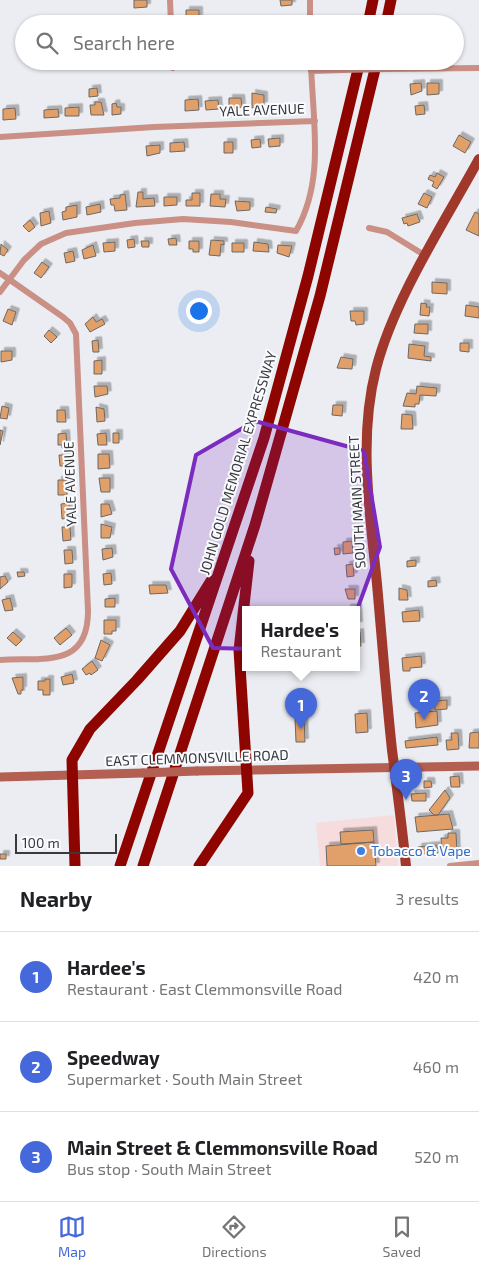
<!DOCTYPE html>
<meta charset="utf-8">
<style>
body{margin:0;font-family:"Exo 2",sans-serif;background:#f6f6f6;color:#202124}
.scale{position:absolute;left:15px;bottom:12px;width:102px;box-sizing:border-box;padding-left:5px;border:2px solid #39393b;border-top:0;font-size:14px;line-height:18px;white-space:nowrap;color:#39393b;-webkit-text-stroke:4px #f9fbff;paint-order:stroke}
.you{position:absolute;left:198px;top:310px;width:18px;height:18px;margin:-12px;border:4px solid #fff;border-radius:50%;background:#1a73e8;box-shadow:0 0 0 8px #1a73e833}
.badge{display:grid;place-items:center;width:32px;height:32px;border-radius:50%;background:#4568db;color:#fff;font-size:16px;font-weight:700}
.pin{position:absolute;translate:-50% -41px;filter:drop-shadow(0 1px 2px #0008)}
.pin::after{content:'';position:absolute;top:26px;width:18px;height:15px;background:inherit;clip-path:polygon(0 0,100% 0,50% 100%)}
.popup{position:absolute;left:242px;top:606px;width:118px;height:65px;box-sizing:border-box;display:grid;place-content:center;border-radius:0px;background:#fff;filter:drop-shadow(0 1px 4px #0005);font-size:16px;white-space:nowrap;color:#757577}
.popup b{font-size:19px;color:#202124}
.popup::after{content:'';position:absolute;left:50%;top:100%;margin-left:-10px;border:10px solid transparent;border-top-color:#fff}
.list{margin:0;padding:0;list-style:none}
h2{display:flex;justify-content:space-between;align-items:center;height:65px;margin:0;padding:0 20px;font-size:21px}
h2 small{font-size:16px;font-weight:400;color:#757577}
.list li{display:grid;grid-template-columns:32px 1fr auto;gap:15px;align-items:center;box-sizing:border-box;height:90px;padding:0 20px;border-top:1px solid #e0e0e0}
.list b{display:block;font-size:19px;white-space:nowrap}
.list p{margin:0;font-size:16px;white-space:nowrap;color:#757577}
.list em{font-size:16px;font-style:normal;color:#757577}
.icon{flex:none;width:28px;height:28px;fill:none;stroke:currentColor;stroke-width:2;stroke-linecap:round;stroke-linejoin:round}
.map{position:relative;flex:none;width:479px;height:866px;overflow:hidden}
.search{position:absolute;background:#fff;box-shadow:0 1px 4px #0004;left:15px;right:15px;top:15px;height:55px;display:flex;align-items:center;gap:12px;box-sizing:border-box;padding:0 18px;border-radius:28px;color:#757577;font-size:19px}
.sheet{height:335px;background:#fff}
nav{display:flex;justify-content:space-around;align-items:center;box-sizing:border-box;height:70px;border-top:1px solid #e0e0e0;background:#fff;font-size:14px;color:#757577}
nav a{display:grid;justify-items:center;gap:2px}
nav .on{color:#4568db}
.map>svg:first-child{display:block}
</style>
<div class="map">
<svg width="479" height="866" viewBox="0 0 479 866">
<defs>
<filter id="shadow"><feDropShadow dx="3.5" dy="-3.5" stdDeviation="0" flood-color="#0004"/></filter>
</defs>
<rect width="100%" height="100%" fill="#ebedf2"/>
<!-- commercial -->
<path fill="#f7dcdd" d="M394 815 398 866H320L316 823Z"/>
<!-- building -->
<path fill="#e19f6a" stroke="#6c6864" filter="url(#shadow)" d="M134 0H147V7L134 8Z
M280 0H292V5L281 6Z
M186 10H199V20H202V24L186 21Z
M138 21H146L147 24H138Z
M421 83 422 91 411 95 410 84Z
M427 83H439V94L427 95Z
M97 88 98 96 89 97V89Z
M252 93 264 95V105L252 108Z
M229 98H241L242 107 229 109Z
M198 99 199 110 185 111V100Z
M218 100 219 109 206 110 205 101Z
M95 102H101L104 115H91L90 105H95Z
M116 103 117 107H121V114L112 115V104Z
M424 105 425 114 416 115 415 106Z
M79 107V116H65V108Z
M15 108 16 119 3 120V109Z
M58 109 59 117 44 118V110Z
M459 135 471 142 465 153 453 146Z
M280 138V146L269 147 268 139Z
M260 139 261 147 252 148 251 140Z
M184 142 185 151 170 152V143Z
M224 142H233V153H224Z
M160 145V153L147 156 146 146Z
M437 173 444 177 437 189 432 186 434 182 428 179 430 175 435 177Z
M138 192H143V199L154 198 155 206 136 207Z
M192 193H200V206H186V200H192Z
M424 193 432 197 427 208 418 204Z
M125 194 127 210 115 211 114 205H111L110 199 120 198V195Z
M211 194H220V199H226L225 207 210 206Z
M164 197H177V205L164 206Z
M235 201 250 202V210L237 211Z
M100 204 101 212 87 215 86 207Z
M77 205V217L63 220 62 212 66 211V207Z
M266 207 277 209 276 213 265 212Z
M49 211 51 223 41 226 40 213Z
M475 212 479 214V236L466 230Z
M417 214 420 222 408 226 407 223 404 224 402 218Z
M30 220 35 227 29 232 23 226Z
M176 238 177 245H169L168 239Z
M134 239 135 247 128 248 127 240Z
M211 240 224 241V245L221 244 220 256 209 255Z
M141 241H149V247H142Z
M189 241H199V252H193V249H189Z
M115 242V251L104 252 103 243Z
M254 242 268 244 269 252 253 251Z
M232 243H244V252H232Z
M1 244 8 250 4 256 0 254Z
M93 245 96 256 84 259 82 250Z
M278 245 292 246 289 257 277 253Z
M73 251 75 261 66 263 64 253Z
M42 262 49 267 41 278 34 273Z
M432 282 447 283V294L432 293Z
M421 303 427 304 426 307H430L429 316 420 315Z
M466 305 479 307V318L465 316Z
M8 309 16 312 12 325 3 321Z
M350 311H364V324L356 325 355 321H351Z
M93 317 96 322 102 319 105 324 90 332 85 324Z
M415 324H428V334L414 333Z
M49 330 57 337 51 343 44 336Z
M98 340 99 352H93L92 341Z
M460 343H469V352L460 351Z
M409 344 425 346 424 356 431 357V361L408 358Z
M1 351H12V360L1 362Z
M341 357 353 359 352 369 337 368Z
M102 360V374H94V361Z
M94 386H107L108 394 95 397Z
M417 386 437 388 436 396 420 395 419 404H415V407L403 406 407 393 416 394Z
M333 405H343L342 416 332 415Z
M2 406 9 408 7 419 0 418Z
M96 407 104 409 105 421 97 422Z
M57 410H65L66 422H57Z
M402 414 412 415 413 429H401Z
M0 430 3 431 0 445Z
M66 433 67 447 62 448V445H58V434Z
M106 433 107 445H98L97 434Z
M113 433H119V443H113Z
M98 454H109L110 468 98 469Z
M59 455H68V466H60Z
M99 478H110V492H101Z
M58 480H67V495H58Z
M69 503 70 518 62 519 61 504Z
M101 504H109L112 514 101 517Z
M101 524 112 527 110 538H101Z
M62 527H70L71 540 63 541Z
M352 541 353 553 343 554V542Z
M112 548 113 557 103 560 102 549Z
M334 548H340V554L335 555Z
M64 550H72L73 563 65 564Z
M416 560V566L407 567V561Z
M353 564 354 576 347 577 346 565Z
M17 572H24L25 576 18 577Z
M111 573 112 584 104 585 103 574Z
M64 574H72V587L64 588Z
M5 576 8 582 0 589V577Z
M436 580 437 586 428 587V581Z
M149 585H166L168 593 150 594Z
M399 588 407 590 408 600H399Z
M345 589H355V599H348Z
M10 598 13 610 5 611 2 600Z
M115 598V607H105V599Z
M358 607 359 625H356V610H347V608Z
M419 610 420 621 403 622 402 612Z
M104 620H116V631H112V634H104Z
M66 628 72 635 60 645 54 638Z
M13 632 22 640 16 646 7 638Z
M360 632 361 646H356V633Z
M101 640 110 645 102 661 95 658Z
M421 656 422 667 410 668V671H403L402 658Z
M92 661 98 670 91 675 90 673 86 675 82 669Z
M72 674 74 683 63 685 61 677Z
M23 677V690H21V694H18L12 678Z
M45 679H50V695H43V690H38V681H45Z
M447 700V709L435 710 434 701Z
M437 711 438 725 416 728 415 713Z
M367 713 368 732 356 733 355 714Z
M295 718H304L305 742H296Z
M479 732V748H469L470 733Z
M451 733H458L459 749 447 750 446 740H452Z
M437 737 438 745 406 748 405 741Z
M459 776 460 787H451L450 777Z
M424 781H431L432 787 424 788Z
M445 790 450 798 438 815H434L429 810Z
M426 793V801H412L411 794Z
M449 814 453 829 417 832 415 817Z
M373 830 374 842 341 844 340 832Z
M448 833H456L457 853 442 854 441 838H448Z
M374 842 376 866H327L326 846Z
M437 845 438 853 419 854 418 847Z
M0 854H6V859H0Z"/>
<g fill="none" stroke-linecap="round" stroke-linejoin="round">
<!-- minor -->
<path stroke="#ca8f85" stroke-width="6" d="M170 0 171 24
M310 0V24
M172 61 173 68
M386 69 479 68
M311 71 343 70
M0 137 154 127 315 121
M369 228 387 232 426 256
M0 273 63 317 70 323 76 334 88 611C88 669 43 657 0 660
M0 292 24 260 41 244 66 233 135 223 183 219 231 222 296 231C326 178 312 119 311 61
M450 866 479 863"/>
<!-- secondary -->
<path stroke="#b35f52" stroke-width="9" d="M197 771 479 766
M0 777 143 773"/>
<!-- primary -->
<path stroke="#a0392c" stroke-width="10" d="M406 866C402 827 397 788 392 750 386 694 382 639 377 584 370 513 358 439 376 369 394 299 444 223 479 159"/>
<!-- motorway -->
<path stroke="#8e0500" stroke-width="11" d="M368 24 373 0
M386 24 391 0
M75 866 72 760 90 729 137 680 180 631 211 581
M120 866 264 438 308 276 360 61
M143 866 255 525 320 296 377 61
M199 866 248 793 239 650 249 561"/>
<!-- minor-bridge -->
<path stroke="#ca8f85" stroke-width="6" d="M343 70 386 69"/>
<!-- secondary-bridge -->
<path stroke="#b35f52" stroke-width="9" d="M143 773 197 771"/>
</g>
<!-- marked area -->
<path fill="#7b2cbf" fill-opacity="0.2" stroke="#7b2cbf" stroke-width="4" stroke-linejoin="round" d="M255 421 364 451 380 547 342 651 213 648 171 569 196 455Z"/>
<!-- markers -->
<circle fill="#3f7fe0" stroke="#f9fbff" stroke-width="2" cx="361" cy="851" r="5"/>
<g text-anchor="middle" stroke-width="4" stroke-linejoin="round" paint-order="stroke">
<!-- street labels -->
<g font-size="14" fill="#39393b" stroke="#f9fbff">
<text transform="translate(262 110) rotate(-2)" y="5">YALE AVENUE</text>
<text transform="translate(238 463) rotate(-73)" y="5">JOHN GOLD MEMORIAL EXPRESSWAY</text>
<text transform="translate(70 484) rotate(-92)" y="5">YALE AVENUE</text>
<text transform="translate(357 502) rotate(-93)" y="5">SOUTH MAIN STREET</text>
<text transform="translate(197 758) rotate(-2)" y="5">EAST CLEMMONSVILLE ROAD</text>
</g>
<!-- shop labels -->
<g font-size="14" fill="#366cbe" stroke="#f9fbff" text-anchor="start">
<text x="371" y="856">Tobacco &amp; Vape</text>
</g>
</g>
</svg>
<div class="scale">100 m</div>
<div class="you"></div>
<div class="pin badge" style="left:301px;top:729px">1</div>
<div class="popup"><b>Hardee's</b>Restaurant</div>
<div class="pin badge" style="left:424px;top:720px">2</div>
<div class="pin badge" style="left:406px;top:800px">3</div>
<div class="search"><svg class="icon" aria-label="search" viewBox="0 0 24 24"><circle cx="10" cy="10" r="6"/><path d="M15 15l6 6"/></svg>Search here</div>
</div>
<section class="sheet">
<h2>Nearby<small>3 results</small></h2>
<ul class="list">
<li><span class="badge">1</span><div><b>Hardee's</b><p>Restaurant · East Clemmonsville Road</p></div><em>420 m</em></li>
<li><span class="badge">2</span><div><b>Speedway</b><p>Supermarket · South Main Street</p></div><em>460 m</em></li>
<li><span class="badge">3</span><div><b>Main Street &amp; Clemmonsville Road</b><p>Bus stop · South Main Street</p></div><em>520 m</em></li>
</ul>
</section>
<nav>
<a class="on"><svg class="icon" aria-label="map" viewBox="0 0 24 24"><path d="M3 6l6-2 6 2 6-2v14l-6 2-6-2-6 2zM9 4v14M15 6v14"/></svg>Map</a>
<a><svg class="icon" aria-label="directions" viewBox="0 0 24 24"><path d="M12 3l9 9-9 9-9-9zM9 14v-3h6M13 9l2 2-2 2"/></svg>Directions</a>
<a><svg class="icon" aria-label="saved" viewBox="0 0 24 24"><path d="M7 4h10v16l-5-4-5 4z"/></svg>Saved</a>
</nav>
